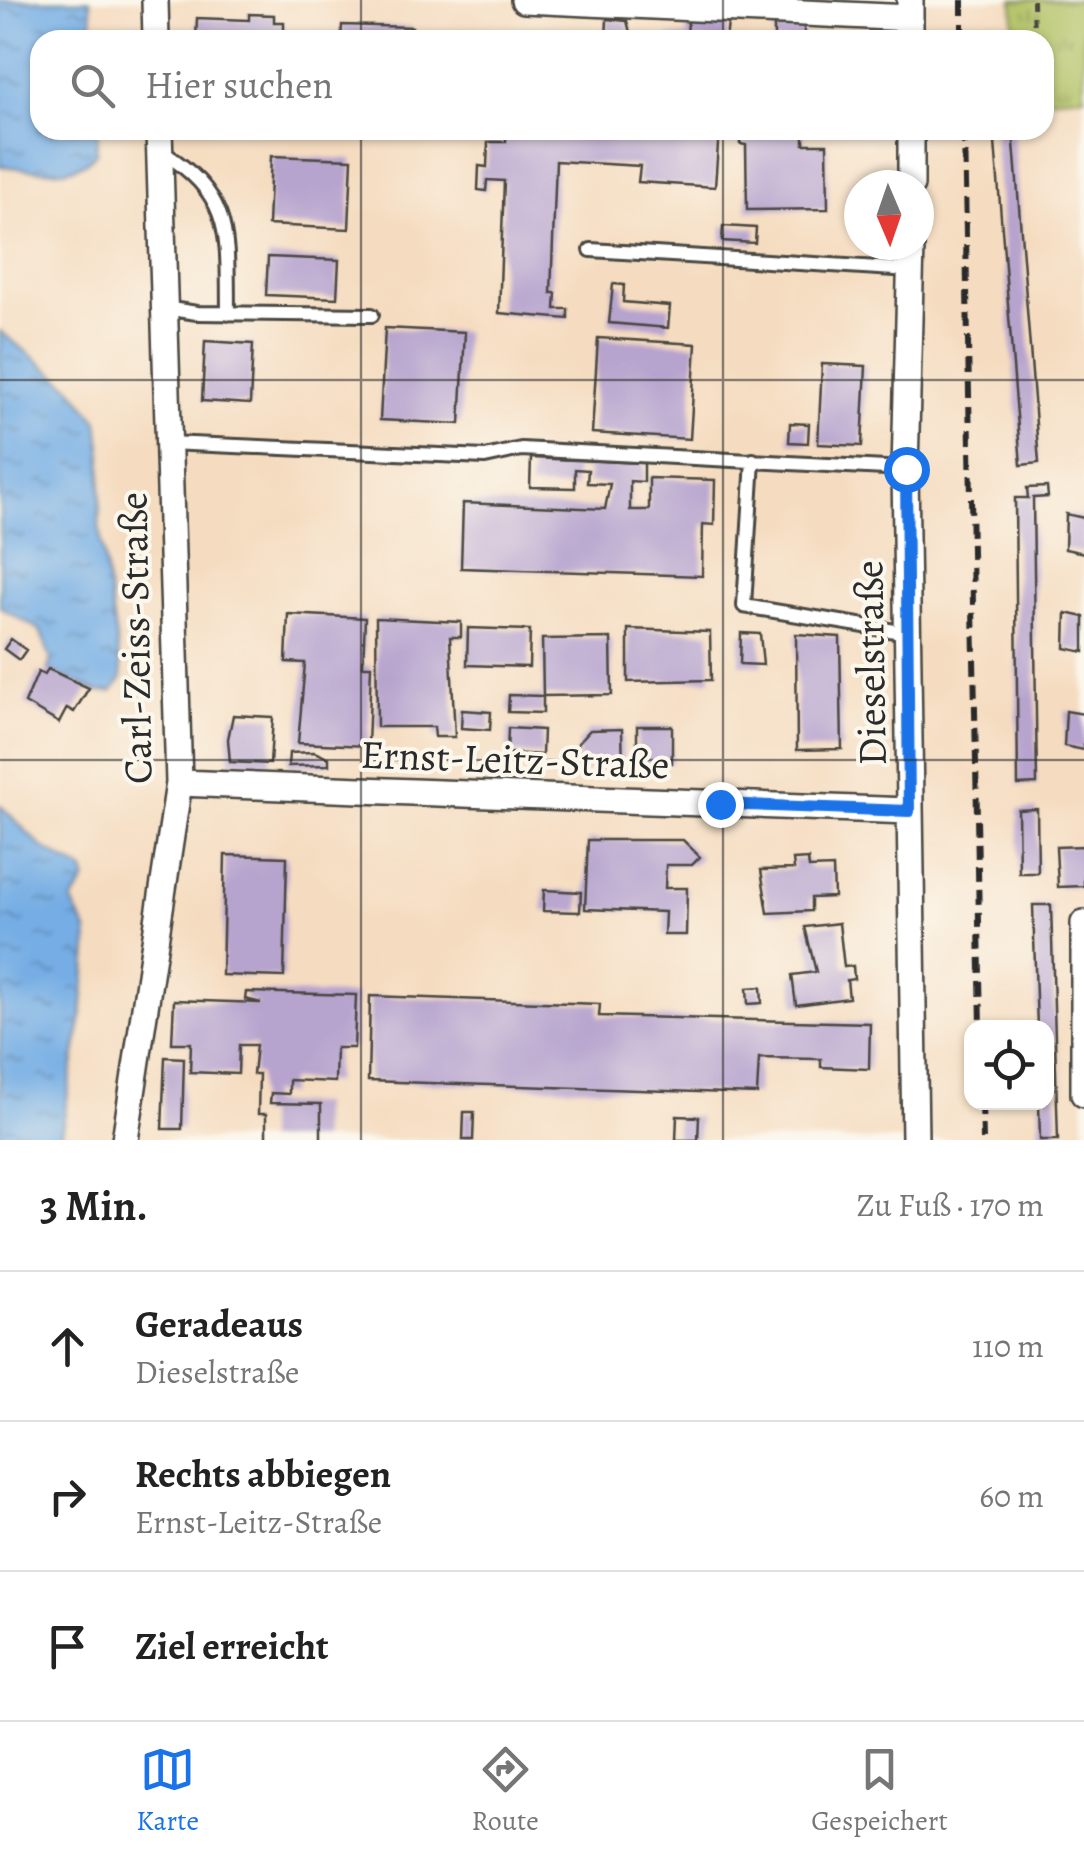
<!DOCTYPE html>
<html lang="de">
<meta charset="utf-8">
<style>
body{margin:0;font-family:Alegreya,serif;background:#f6f6f6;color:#222}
.controls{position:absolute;right:30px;bottom:30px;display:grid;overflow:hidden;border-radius:20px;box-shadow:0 2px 8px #0004}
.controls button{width:90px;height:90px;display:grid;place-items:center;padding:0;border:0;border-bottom:2px solid #e0e0e0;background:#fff;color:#222;font:50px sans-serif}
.compass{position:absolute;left:844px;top:170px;width:90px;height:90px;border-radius:50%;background:#fff;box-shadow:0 2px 8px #0004;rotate:178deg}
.stop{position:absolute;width:30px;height:30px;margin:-22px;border:8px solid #1a73e8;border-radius:50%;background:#fff}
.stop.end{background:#1a73e8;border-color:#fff;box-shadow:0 2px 10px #0008}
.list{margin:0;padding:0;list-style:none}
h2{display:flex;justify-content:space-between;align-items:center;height:130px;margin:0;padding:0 40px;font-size:42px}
h2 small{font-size:32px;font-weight:400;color:#767676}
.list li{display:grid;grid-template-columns:65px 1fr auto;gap:30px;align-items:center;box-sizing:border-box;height:150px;padding:0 40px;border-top:2px solid #e0e0e0}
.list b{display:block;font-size:38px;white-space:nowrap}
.list p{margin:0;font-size:32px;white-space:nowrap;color:#767676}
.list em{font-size:32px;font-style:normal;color:#767676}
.icon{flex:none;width:55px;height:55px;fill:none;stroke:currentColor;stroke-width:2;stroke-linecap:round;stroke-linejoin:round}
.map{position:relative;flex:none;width:1084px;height:1140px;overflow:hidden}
.search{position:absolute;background:#fff;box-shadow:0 2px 8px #0004;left:30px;right:30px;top:30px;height:110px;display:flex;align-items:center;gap:25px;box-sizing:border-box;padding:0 35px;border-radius:30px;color:#767676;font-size:38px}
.sheet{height:580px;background:#fff}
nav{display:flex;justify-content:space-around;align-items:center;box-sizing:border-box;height:140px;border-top:2px solid #e0e0e0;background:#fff;font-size:28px;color:#767676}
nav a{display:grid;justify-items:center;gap:5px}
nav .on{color:#1a73e8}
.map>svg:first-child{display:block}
</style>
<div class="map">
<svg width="1084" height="1140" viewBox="0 0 1084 1140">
<defs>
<pattern id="park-tufts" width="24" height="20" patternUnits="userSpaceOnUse" patternTransform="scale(2.5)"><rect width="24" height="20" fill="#b1c163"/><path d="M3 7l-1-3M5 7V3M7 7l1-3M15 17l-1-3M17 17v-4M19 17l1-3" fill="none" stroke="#909d52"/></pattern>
<pattern id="water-ripples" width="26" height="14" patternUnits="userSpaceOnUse" patternTransform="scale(2.5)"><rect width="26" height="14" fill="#75ade4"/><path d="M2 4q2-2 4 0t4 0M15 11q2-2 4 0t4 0" fill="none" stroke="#608db9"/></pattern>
</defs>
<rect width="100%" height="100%" fill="#fbf7ec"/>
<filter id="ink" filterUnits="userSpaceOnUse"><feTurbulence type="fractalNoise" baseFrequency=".01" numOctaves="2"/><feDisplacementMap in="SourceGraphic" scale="20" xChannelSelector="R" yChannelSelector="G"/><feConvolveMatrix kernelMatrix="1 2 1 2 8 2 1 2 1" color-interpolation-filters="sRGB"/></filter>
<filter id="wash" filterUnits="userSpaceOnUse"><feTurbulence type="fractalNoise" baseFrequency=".0048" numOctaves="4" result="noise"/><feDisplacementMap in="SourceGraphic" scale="40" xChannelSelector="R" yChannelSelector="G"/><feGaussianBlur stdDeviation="2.25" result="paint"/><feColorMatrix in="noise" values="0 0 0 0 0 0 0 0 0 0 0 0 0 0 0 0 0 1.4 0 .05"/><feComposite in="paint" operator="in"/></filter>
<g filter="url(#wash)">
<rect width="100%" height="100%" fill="#f5dcc0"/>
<!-- park -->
<path fill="url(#park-tufts)" stroke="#6e7647" stroke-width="2.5" d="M1013 0H1084V96L1044 99V40H1014Z"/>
<!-- water -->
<path fill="url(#water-ripples)" stroke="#506c88" stroke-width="2.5" d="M0 0H90L94 40H40V130H98L96 152C77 181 29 168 0 166Z
M0 331 71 387 98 421 102 456 99 526 122 678 112 692H97L48 669 51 659 40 630 0 607Z
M0 805 42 847 84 871 86 879 72 902 87 930 88 949 82 1016 61 1133 54 1140H0Z"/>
<g id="blocks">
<!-- building -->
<path fill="#b6a3ce" d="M249 14 274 15V22H284V40H196L197 18 249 20Z
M607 19 627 21 632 40H606Z
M688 20 728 23 726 40H668V36L687 37Z
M342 25 412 27 411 40H341Z
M774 25 804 26V40H774Z
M460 30 514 32V40H460Z
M506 130H719L715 187 638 182 640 166 556 161 551 293H556L555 309H568V319L499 313 504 181 487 180 486 191 478 190 479 166 487 167 488 142H506Z
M740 130H804V144H827L828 209 747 210 746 145 740 144Z
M994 130H1013L1039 463 1021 465Z
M271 156 352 159 349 229 268 225Z
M723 226 756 228 755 243 722 241Z
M268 257 339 260 337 298 266 295Z
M613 284 624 285 623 302 670 306 668 328 609 323Z
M385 328 465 332 460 424 380 420Z
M598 338 696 344 690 439 592 433Z
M205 341 253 344 250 404 202 401Z
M822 364 866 366 862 446 818 444Z
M790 423 809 424 808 443 789 442Z
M531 458 644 463V482L630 481V510H649V478L715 480 714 525 703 524 702 576 461 568 463 503 605 509 610 484 587 483 588 470 575 469V488L530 487Z
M1047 487 1048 497 1033 498 1037 784 1018 785 1015 498H1028L1027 488Z
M1066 514 1084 518V553L1065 549Z
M1066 613 1084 617V652L1065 648Z
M288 614 365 618 363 666H371L368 746 298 743 305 663 286 662Z
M376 618 461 622V637H450L455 737H435L434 727H377Z
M468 628 530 630 529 667 467 665Z
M628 629 710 632 711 680 628 682Z
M741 633 760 634 763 665 740 664Z
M796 634 840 637 842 749 797 750Z
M611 638 612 695 543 696 542 639Z
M11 639 26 650 19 660 4 649Z
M48 669 89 688 74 712 67 708 59 723 25 703 38 672 44 675Z
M509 695 543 696V713L508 712Z
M462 710 491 712 490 730 461 728Z
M1066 711 1084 714V750L1064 746Z
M233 715 273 717 270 764 230 762 228 739Z
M637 726H672V763H637Z
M508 728 543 730 542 755 507 753Z
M622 729 623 769H579L578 743 590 730Z
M314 752 329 758V765L288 766 289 753Z
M1037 809 1038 873H1019L1018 810Z
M588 840H683L700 857 692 865H666L665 888H687L686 935H664L665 912 585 909Z
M1084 846V886L1058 887 1056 847Z
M225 855 287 857 284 977 222 975Z
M808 859 809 868 833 867 834 897 811 898V911L768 913 761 870 794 869 793 860Z
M544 890 581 892 580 912 543 911Z
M1033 905H1051L1058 1140H1040L1039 1102H1046V1028H1037Z
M839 923 844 967 853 966 854 979 847 980 849 998 796 1005 792 975 816 972 805 927Z
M761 987 762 1003 748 1004 747 988Z
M246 992 356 995 354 1048H336L335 1082 289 1080V1094L271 1093 270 1103 321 1104V1140H266V1114H258L259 1074H253L256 1045H239L238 1074 190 1072 191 1043H172L174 1000 261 1003 245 999Z
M370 996 600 1004 599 1016 870 1023 869 1069 821 1067V1059L759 1058 757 1094 368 1081Z
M165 1057 184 1058 182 1129H162Z
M464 1112H474L473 1140H463Z
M677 1116 699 1117 698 1140H676Z"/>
</g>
</g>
<g filter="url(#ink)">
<use href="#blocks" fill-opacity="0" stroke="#494641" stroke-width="2.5"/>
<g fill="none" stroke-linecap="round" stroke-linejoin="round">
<defs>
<path id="service" d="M161 151C234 197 227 235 228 314
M591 250 911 270
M164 308 197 313 372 315
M168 443 485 457 521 449 905 469
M753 460 744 606 907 633"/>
<path id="minor" d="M155 0 156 40
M524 0 910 18
M910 0V40
M911 185V130
M911 245 905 469 915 1140
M179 783 909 811
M1084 923V1094
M125 1140 179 783 159 130"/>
</defs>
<!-- service casing -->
<use href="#service" stroke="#494641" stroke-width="18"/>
<!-- minor casing -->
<use href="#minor" stroke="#494641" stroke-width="30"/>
<!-- path -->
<path stroke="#494641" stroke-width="4" stroke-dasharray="8 8" stroke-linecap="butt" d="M1033 0 1034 40"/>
<!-- service -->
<use href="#service" stroke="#fff" stroke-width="12"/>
<!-- minor -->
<use href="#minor" stroke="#fff" stroke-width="25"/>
<!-- rail -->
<path stroke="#2b2b2b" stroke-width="6" stroke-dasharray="15 8" stroke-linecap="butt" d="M962 0V40
M964 130 981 1028
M982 1102 983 1140"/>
</g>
</g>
<g fill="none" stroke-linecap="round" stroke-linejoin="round" filter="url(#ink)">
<!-- route -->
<path stroke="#1a73e8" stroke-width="12" d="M720 804 909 811 906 469"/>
</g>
<!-- grid -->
<path fill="none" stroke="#2b2b2b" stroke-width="2.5" stroke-opacity="0.55" d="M361 0V40M723 0V40M361 130V1140M723 130V1140M0 380H1084M0 760H1084"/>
<g text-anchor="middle" stroke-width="8" stroke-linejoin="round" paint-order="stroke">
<!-- street labels -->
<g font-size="40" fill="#2b2b2b" stroke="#fbf7ec">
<text transform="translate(135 638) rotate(-91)" y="14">Carl-Zeiss-Straße</text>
<text transform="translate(870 663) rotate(-91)" y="14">Dieselstraße</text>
<text transform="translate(515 759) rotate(2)" y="14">Ernst-Leitz-Straße</text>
</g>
</g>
</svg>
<div class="controls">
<button><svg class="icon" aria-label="locate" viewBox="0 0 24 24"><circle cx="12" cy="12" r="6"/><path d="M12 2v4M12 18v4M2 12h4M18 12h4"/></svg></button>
</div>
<svg class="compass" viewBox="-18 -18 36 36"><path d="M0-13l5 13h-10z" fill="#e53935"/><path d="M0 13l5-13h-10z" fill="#767676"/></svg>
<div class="stop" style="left:906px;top:469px"></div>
<div class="stop end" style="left:720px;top:804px"></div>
<div class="search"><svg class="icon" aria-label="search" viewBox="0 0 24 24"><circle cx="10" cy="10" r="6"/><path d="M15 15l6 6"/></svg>Hier suchen</div>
</div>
<section class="sheet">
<h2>3 Min.<small>Zu Fuß · 170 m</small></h2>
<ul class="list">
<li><svg class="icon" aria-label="ahead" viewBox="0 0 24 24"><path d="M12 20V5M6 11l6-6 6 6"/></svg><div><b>Geradeaus</b><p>Dieselstraße</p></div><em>110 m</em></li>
<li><svg class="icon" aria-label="right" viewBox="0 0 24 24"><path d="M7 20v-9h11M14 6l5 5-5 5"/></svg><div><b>Rechts abbiegen</b><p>Ernst-Leitz-Straße</p></div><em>60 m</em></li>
<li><svg class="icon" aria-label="arrive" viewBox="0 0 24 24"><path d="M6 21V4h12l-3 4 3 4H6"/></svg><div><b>Ziel erreicht</b></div></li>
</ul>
</section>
<nav>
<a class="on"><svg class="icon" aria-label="map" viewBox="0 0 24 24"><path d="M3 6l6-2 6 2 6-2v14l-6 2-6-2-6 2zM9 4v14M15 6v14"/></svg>Karte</a>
<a><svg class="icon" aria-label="directions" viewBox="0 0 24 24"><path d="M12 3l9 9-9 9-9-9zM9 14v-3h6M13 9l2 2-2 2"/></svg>Route</a>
<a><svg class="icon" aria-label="saved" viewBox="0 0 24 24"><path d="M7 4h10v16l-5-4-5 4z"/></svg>Gespeichert</a>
</nav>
